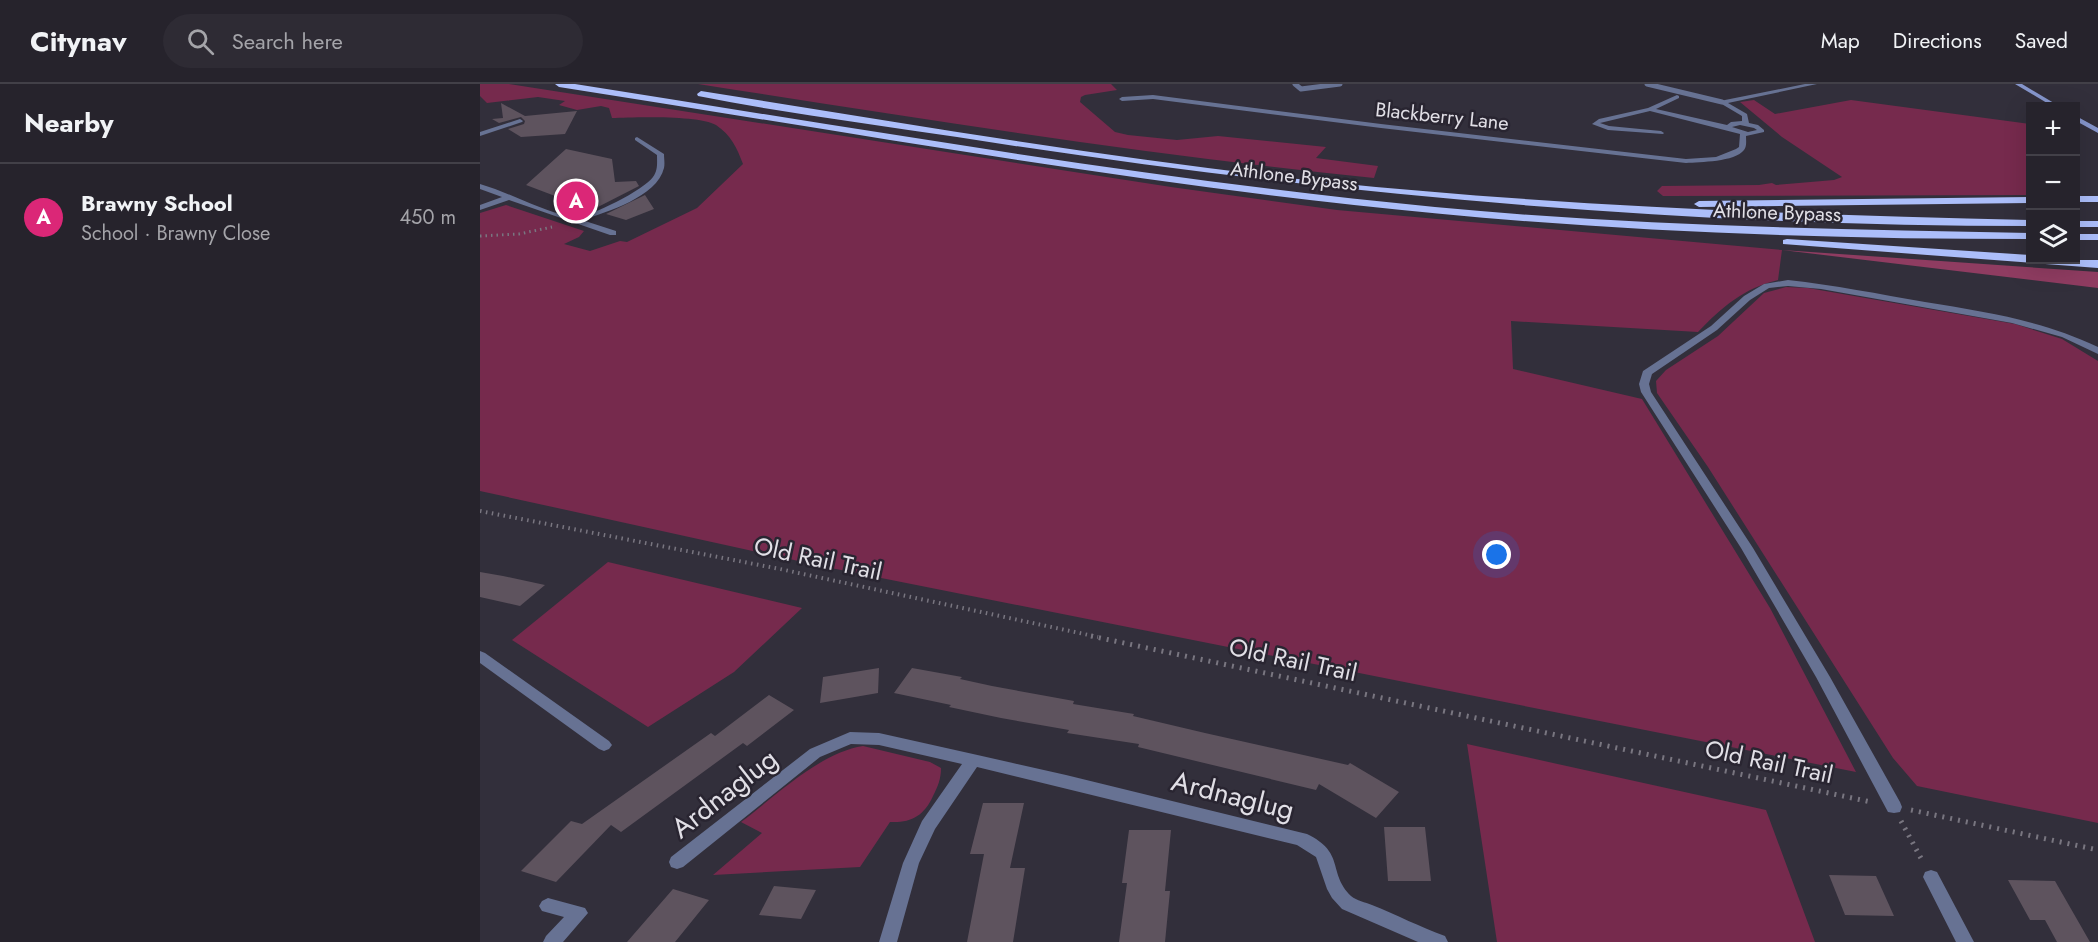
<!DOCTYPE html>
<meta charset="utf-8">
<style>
body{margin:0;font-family:Jost,sans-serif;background:#2e2b34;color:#f1f3f6}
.controls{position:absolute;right:18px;top:18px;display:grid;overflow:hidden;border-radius:0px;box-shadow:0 6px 24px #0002}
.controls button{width:54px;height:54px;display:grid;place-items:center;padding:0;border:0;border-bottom:2px solid #424048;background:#26232c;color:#f1f3f6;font:30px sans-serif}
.you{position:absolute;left:1017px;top:471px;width:21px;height:21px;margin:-15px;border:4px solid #fff;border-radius:50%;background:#1a73e8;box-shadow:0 0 0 9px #1a73e833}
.badge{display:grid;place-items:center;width:39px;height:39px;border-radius:50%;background:#db2777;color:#fff;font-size:20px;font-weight:700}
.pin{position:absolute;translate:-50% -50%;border:3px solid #fff;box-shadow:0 2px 6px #0006}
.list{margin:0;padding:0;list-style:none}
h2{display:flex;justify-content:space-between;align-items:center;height:78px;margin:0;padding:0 24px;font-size:26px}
h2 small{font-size:20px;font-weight:400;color:#a4a4a9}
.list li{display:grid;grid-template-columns:39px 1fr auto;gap:18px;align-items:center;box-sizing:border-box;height:108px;padding:0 24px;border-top:2px solid #424048}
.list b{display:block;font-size:22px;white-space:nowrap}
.list p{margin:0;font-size:20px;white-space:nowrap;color:#a4a4a9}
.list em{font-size:20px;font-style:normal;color:#a4a4a9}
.icon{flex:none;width:33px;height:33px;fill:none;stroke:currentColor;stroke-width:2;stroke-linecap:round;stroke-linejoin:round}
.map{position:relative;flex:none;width:1618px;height:858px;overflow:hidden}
header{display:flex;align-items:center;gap:36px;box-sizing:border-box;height:84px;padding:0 30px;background:#26232c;border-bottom:2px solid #424048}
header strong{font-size:28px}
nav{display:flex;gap:33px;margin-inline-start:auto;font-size:21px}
.search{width:420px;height:54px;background:#2e2b34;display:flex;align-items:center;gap:15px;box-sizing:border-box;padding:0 21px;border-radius:33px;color:#a4a4a9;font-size:22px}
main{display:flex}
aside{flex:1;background:#26232c}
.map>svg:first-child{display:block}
</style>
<header>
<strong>Citynav</strong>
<div class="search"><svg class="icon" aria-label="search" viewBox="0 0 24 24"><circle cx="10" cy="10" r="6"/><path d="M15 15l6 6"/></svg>Search here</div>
<nav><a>Map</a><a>Directions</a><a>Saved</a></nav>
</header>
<main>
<aside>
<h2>Nearby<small></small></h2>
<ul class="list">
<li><span class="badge">A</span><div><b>Brawny School</b><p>School · Brawny Close</p></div><em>450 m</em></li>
</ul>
</aside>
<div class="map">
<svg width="1618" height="858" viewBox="0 0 1618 858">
<rect width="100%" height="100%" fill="#322f3b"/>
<!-- green -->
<path fill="#762a4d" d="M0 0H29L691 103 857 126 1302 166 1298 196C1264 204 1242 223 1218 248L1031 237 1033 285 1162 315 1290 524 1376 688 346 483 0 407V129L26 121 104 147 99 153 84 160 110 167 140 157 147 158 217 124 263 80C257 64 251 51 236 41 220 31 154 33 132 34L129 24 121 22 97 26 79 21 85 17 58 13 7 19 0 12Z
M218 0H631L637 6 605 11 601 13 600 18 635 48 648 51 697 56 738 52 846 63 836 74 898 82 894 94C668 71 443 35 218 0Z
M1274 16 1295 30 1371 16 1550 40V111L1183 112 1177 107 1182 102 1279 101 1292 99 1296 101 1354 96 1362 93 1302 53 1260 18Z
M1306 203 1328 204 1535 240 1582 255 1618 277V739L1437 702 1413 674 1228 383 1177 309 1176 297 1186 286 1238 252 1284 209Z
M128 478 322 524 254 588 168 643 32 556Z
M987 660 1286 726 1335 858H1017Z
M383 662 450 678 461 684C461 695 458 702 453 712 444 732 431 739 410 738L380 783 233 791 282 749 261 738C296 712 339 669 383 662Z"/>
<!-- forest -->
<path fill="#8f3c61" d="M1302 166 1618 188V204Z"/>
<!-- building -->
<path fill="#5e535e" d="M21 19 45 32 97 27 85 50 41 53 28 45 44 40 45 37 41 33 19 39 12 35 23 34Z
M86 65 132 75 135 98 156 97 159 102 112 126 46 101Z
M165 111 174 125 146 136 126 130Z
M0 488 23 492 65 501 40 522 0 513Z
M399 584 398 609 340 619 343 593Z
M432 584 482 593 480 595 512 602 594 617 593 620 654 630 653 632 725 649 868 681 870 679 919 708 896 734 839 700 836 706 658 663 659 660 587 649 589 646 521 634 469 623 471 621 414 609Z
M289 611 314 626 267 662 263 659 141 748 131 741 76 798 41 787 91 737 102 740 231 649 235 652Z
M503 719H544L530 784H545L533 858H487L504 770H490Z
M904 743H945L951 797H908Z
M649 746H691L685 807H690L685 858H639L647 799H642Z
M1349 791 1396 792 1414 832 1365 831Z
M1528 796 1575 797 1610 858H1577L1565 836H1550Z
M294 802 336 806 321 835 279 831Z
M193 805 229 816 195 858H147Z"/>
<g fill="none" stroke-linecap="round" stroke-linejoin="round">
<!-- path-far2 -->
<path stroke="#797680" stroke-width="3" stroke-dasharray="1.5 4" stroke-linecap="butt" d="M0 152 39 150 72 143"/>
<!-- path-far1 -->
<path stroke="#797680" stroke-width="4" stroke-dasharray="1.5 4.5" stroke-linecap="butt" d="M0 427 300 485 618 553"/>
<!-- path -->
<path stroke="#797680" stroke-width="5" stroke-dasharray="2 6" stroke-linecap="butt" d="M611 552 1391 718
M1431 726 1618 766
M1421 737 1443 778"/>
<!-- service -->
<path stroke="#677293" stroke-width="5" d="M815 0 821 5 860 0
M1167 0 1242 18"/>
<!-- minor -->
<path fill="#677293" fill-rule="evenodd" d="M1325 0H1337L1248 19 1267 30 1269 39 1278 41 1284 46V48L1266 52C1266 56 1267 63 1264 66 1255 78 1220 78 1206 79L901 44 673 15 642 17 639 15 642 13 673 11 901 40 1206 75 1236 73 1256 65 1259 63 1260 50 1170 27 1120 39 1129 42 1181 47 1184 49 1183 50 1128 46 1112 40 1119 35 1168 24 1197 11 1199 12V14L1176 25 1247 41 1251 38 1262 37V32L1240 19V17ZM1260 41 1274 44 1277 46 1268 48 1252 43Z
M40 35 43 37 42 38 0 52V48Z
M157 53 184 70C184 74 185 80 184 84 177 113 127 128 102 136L136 147V151H130L29 116 0 126V121L22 113 0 105V100C31 109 59 126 91 133 106 136 164 106 173 93 178 86 177 79 177 71L155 56V54Z
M1308 196C1354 201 1399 210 1445 218 1506 228 1561 236 1618 263V270L1582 253 1532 239 1341 205 1308 202 1289 204 1270 216 1237 246 1172 290 1169 300 1171 308 1273 464 1350 593 1420 718 1422 723 1420 728 1414 729 1408 728 1336 593 1261 464 1161 308 1159 300 1163 287 1231 242 1264 212 1284 200Z
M0 567 5 569 129 657 132 661 129 665 124 667 119 665 0 579Z
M370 648 399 649 493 670 586 691 827 750C866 769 847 788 871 812 877 817 885 818 892 821 917 831 940 843 965 852L968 858H938L862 825 852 814 847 805 836 773 817 761 497 683 455 745 439 779 417 858H399L423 779 442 737 482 680 399 661 371 660 340 673 203 783 197 785 191 783 189 778 191 773 330 665Z
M1451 786 1457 788 1494 858H1476L1443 793 1445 788Z
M68 814 105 824 108 829 83 858H63L66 852 84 833 62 827 59 822 62 817Z"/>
<!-- secondary -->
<path fill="#8595cb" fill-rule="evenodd" d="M1535 0H1542L1579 22H1572Z
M1596 32 1618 44V49L1596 37Z"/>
<!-- trunk -->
<path fill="#acbefa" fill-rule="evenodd" d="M75 0H95C381 45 667 95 955 123 1152 142 1352 145 1550 149V155C1325 155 1098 146 874 121 608 92 344 44 79 3Z
M221 7C429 40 637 76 846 98 1080 122 1315 131 1550 136V142C1191 142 832 109 477 53 391 40 304 29 218 12L217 10Z
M1596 112H1618V118H1596Z
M1550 113V119L1219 123 1214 120 1219 117Z
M1596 137H1618V143H1596Z
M1596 150H1618V156H1596Z
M1307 155 1550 171V176H1618V184L1303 160V156Z"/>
</g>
<g text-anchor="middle" stroke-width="5" stroke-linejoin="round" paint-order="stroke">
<!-- far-street labels -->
<g font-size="20" fill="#e1dfe6" stroke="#292531">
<text transform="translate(962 32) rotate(6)" y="7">Blackberry Lane</text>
<text transform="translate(814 92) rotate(7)" y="7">Athlone Bypass</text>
<text transform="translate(1297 128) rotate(2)" y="7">Athlone Bypass</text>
</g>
<!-- street labels -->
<g font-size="24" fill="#e1dfe6" stroke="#292531">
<text transform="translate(338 475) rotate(12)" y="8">Old Rail Trail</text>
<text transform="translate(813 576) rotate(12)" y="8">Old Rail Trail</text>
<text transform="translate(1289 678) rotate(12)" y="8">Old Rail Trail</text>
</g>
<!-- near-street labels -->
<g font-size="28" fill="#e1dfe6" stroke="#292531">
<text transform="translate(244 709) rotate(-38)" y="10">Ardnaglug</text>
<text transform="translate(753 711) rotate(14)" y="10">Ardnaglug</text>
</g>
</g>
</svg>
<div class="controls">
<button>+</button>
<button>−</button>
<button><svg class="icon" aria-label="layers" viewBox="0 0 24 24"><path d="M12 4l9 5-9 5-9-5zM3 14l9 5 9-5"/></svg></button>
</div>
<div class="you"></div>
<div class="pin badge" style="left:96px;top:117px">A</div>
</div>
</main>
